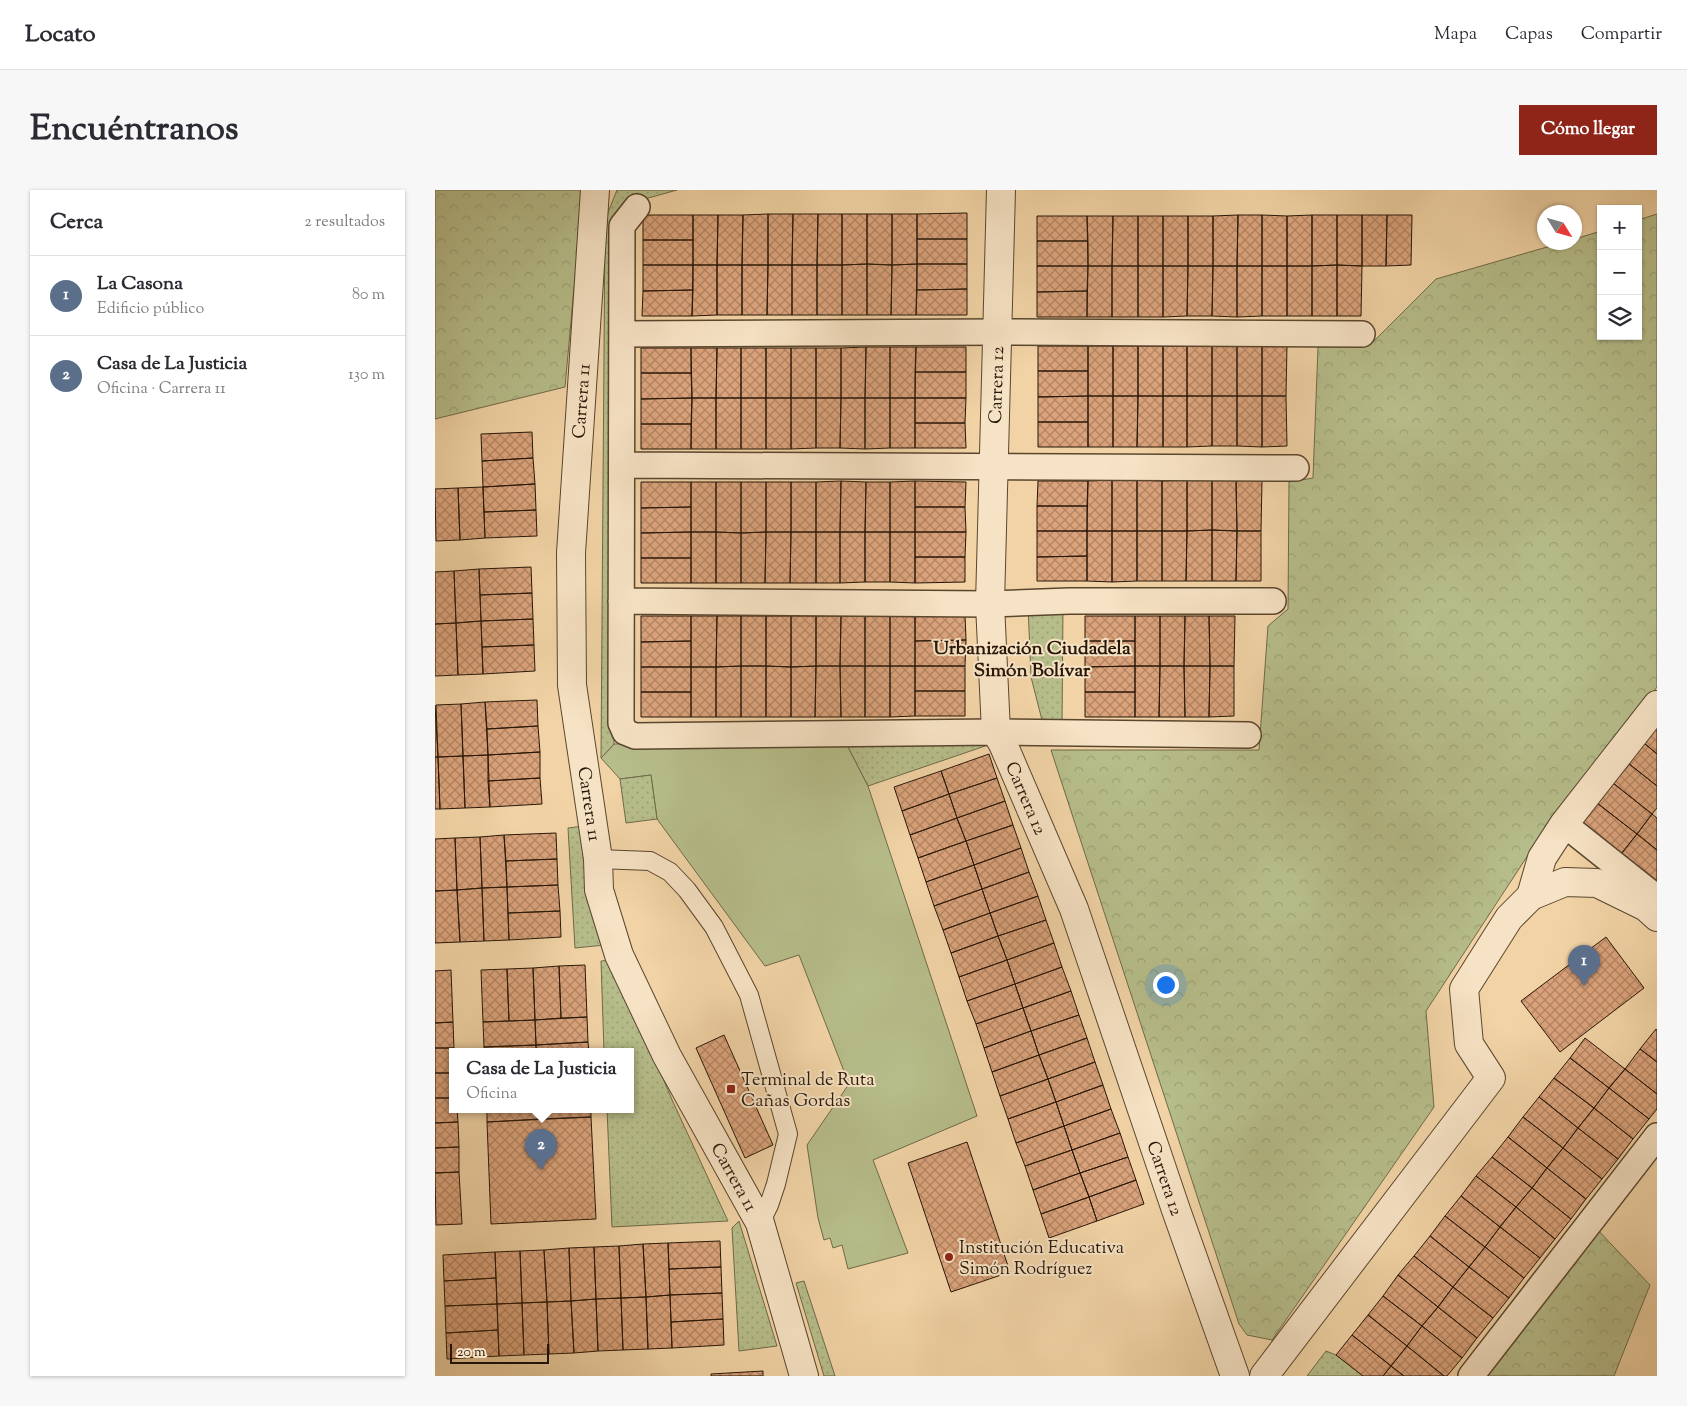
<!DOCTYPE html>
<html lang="es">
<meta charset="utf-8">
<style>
body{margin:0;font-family:"Sorts Mill Goudy",serif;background:#f7f7f7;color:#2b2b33}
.controls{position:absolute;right:15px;top:15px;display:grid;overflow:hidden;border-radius:0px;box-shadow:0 1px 4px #0004}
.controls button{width:45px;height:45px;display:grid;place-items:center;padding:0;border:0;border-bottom:1px solid #e1e1e2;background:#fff;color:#2b2b33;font:25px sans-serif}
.compass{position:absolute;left:1102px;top:15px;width:45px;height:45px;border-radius:50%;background:#fff;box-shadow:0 1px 4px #0004;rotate:127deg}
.scale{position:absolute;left:15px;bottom:12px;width:99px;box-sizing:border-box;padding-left:5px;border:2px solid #281708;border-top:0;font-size:14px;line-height:18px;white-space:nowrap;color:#281708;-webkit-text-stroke:4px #f6e2c4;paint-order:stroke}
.you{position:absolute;left:730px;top:794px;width:18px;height:18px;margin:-12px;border:4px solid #fff;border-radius:50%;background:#1a73e8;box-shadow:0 0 0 8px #1a73e833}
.badge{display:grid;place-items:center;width:32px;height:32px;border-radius:50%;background:#8f2418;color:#fff;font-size:16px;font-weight:700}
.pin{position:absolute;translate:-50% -41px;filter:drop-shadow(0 1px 2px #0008)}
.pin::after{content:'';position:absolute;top:26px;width:18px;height:15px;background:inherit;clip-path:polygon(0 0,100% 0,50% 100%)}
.popup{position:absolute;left:14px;top:858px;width:185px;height:65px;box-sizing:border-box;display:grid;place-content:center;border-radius:0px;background:#fff;filter:drop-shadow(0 1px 4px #0005);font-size:16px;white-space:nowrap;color:#7c7c81}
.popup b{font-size:19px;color:#2b2b33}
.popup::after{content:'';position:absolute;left:50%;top:100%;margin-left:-10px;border:10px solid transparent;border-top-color:#fff}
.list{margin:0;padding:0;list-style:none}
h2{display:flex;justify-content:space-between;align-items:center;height:65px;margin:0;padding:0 20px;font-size:21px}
h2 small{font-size:16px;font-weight:400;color:#7c7c81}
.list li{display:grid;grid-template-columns:32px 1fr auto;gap:15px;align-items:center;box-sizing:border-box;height:80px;padding:0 20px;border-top:1px solid #e1e1e2}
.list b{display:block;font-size:19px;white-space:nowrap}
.list p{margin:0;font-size:16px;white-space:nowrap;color:#7c7c81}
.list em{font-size:16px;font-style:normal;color:#7c7c81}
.icon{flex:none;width:28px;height:28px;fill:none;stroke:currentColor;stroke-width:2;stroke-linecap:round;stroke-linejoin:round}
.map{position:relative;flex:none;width:1222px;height:1186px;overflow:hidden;border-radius:0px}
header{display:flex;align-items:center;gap:30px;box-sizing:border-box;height:70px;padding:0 25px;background:#fff;border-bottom:1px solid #e1e1e2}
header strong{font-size:24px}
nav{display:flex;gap:28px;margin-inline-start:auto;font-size:18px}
.intro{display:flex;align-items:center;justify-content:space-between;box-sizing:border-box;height:120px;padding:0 30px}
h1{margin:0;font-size:35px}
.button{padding:12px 22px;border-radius:0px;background:#8f2418;color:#fff;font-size:18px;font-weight:700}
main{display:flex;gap:30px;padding:0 30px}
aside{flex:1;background:#fff;border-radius:0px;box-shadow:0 1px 4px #0004}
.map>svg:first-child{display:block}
</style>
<header>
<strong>Locato</strong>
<nav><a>Mapa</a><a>Capas</a><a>Compartir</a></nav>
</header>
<div class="intro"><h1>Encuéntranos</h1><a class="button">Cómo llegar</a></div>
<main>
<aside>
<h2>Cerca<small>2 resultados</small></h2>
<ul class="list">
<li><span class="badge" style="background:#5c6f8a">1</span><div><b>La Casona</b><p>Edificio público</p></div><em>80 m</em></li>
<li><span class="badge" style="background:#5c6f8a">2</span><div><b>Casa de La Justicia</b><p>Oficina · Carrera 11</p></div><em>130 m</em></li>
</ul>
</aside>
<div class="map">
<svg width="1222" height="1186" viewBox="0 0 1222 1186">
<defs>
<pattern id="forest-crowns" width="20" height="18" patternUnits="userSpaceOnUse" patternTransform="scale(1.25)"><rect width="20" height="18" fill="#b6bd8a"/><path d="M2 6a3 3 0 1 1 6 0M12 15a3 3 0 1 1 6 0" fill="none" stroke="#9ca276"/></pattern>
<pattern id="garden-dots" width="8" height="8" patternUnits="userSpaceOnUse" patternTransform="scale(1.25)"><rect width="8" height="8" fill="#b6bd8a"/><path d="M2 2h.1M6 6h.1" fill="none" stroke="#9ca276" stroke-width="1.8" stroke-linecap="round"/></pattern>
<pattern id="building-cross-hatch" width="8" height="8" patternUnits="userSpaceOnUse" patternTransform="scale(1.25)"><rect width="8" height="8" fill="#dba37b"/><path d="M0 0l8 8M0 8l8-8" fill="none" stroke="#b28463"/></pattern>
</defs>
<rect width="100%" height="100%" fill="#f1d3a5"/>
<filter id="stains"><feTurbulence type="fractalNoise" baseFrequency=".004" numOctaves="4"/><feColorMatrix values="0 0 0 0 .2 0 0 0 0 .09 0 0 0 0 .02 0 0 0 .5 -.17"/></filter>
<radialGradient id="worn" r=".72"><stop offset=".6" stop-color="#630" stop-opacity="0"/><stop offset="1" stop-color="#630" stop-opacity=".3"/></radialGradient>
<!-- grass -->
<path fill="#b6bd8a" stroke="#6f6a49" d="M409 549 433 596 542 926 438 970 473 1063 413 1079 407 1055 398 1058 395 1048 389 1050 383 1028 372 955 414 894 364 765 330 776 222 629 216 585 185 589 166 568 179 554Z"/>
<!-- forest -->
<path fill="url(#forest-crowns)" stroke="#6f6a49" d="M0 0H148L130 197 0 229Z
M1222 24V497L1114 633 991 821 999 917 837 1150 812 1145 804 1134 616 560H824L833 436 853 419 854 292 878 288 883 157 936 154 1001 89 1126 53 1140 52V49L1166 41V146H1203V30Z
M1160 1037 1215 1095 1179 1186H1048Z"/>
<!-- garden -->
<path fill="url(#garden-dots)" stroke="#6f6a49" d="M182 0H242L199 12 181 34 179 554 166 568 170 30Z
M593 416H628L627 538H609L596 487Z
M409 549 556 554 433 596Z
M216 585 222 629 191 633 185 589Z
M149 636 179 754 140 758 133 638Z
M178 770 238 912 293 1031 177 1037 172 919H195V861H169L166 771Z
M304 1031 342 1156 304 1161 297 1038Z
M369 1091 400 1186H389L361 1093Z
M891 1161 901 1165 928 1186H872Z"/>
<!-- building -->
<path fill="url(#building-cross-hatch)" stroke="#281708" d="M532 23V49H482V24Z
M333 24H358L357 75H333Z
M333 24V75H307L308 25Z
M358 24H383L382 75H357Z
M383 24H407V75H382Z
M407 24H432V74L407 75Z
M432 24H457V75L432 74Z
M457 24H482V74L457 75Z
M208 25H258V50H208Z
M258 25H283L282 75H258Z
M283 25H308L307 75H282Z
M803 25H827V76H802Z
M803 25 802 76H778V26Z
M827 25 852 26V76H827Z
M877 25H902V75L877 76Z
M877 25V76H852V26Z
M902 25H927V76L902 75Z
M927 25H952L951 76H927Z
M952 25H977L976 75 951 76Z
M602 26H652L653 51H602Z
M652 26H678L677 76H653Z
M678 26H703V76H677Z
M703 26H728V76H703Z
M728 26H753V76H728Z
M753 26H778V76H753Z
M482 49H532V74H482Z
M208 50H258V75H208Z
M602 51H653V76H602Z
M432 74V125H407V75Z
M432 74 457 75 456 125H432Z
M482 74H532V99L482 100Z
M482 74 481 125H456L457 75Z
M208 75H258V100L208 101Z
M258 75H282V125L257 126Z
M282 75H307V125H282Z
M307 75H333L332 125H307Z
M333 75H357V125H332Z
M357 75H382V125H357Z
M382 75H407V125H382Z
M902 75V126H877V76Z
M902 75 927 76 926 126H902Z
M602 76H653L652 101 602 102Z
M653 76H677V127H652Z
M677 76H703V127H677Z
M703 76H728V127H703Z
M728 76H753L752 126 728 127Z
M753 76H778L777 126H752Z
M778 76H802V127L777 126Z
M802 76H827V126L802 127Z
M827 76H852V126H827Z
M852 76H877V126H852Z
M532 99V125H481L482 100Z
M258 100 257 126H207L208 101Z
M652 101V127H602V102Z
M777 155 802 156V206H777Z
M777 155V206H752V156Z
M827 155V206H802V156Z
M827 155H852L851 206H827Z
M603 156H653V181H603Z
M653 156H678V206H653Z
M678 156H703V206H678Z
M703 156H728V206H703Z
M728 156H752V206H728Z
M431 157 430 208H406V158Z
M431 157H455V208H430Z
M455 157H481L480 208H455Z
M481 157H531V182H480Z
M206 158H256V183H206Z
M256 158H282L281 208H257Z
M282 158H306V208H281Z
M306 158H331V208H306Z
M331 158H356V208H331Z
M356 158H381V208H356Z
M381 158H406V208H381Z
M603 181H653V206L603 207Z
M480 182H531V208H480Z
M206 183H256L257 208 206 209Z
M653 206V232H603V207Z
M653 206H678V257H653Z
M678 206H703L702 257H678Z
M703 206H728V257H702Z
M728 206H752V257H728Z
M752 206H777V256L752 257Z
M777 206H802V256H777Z
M802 206H827V257L802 256Z
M827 206H851L852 256 827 257Z
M257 208 256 234H206V209Z
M257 208H281V259H256Z
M281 208H306V259H281Z
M306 208H331V259H306Z
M331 208H356V259H331Z
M356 208H381V258L356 259Z
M381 208H406L405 258H381Z
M406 208H430V259L405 258Z
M430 208H455V258L430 259Z
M455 208H480V258H455Z
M480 208H531L530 233H480Z
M603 232H653V257H603Z
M480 233H530L531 258H480Z
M206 234H256V259H206Z
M97 242 98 268 47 271 46 244Z
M98 268 100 294 48 297 47 271Z
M677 290H702V341H677Z
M677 290V341H652L653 291Z
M702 290 727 291V341H702Z
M752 290V341H727V291Z
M752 290H777V340L752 341Z
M777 290H801L802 341 777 340Z
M801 290H827L826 341H802Z
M406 291 431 292 430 342H405Z
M406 291 405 342H381V292Z
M480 291 531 292 530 317H480Z
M480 291V342H455V292Z
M603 291H653L652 316H602Z
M206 292H256V317L206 318Z
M256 292H281V342H256Z
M281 292H306V343L281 342Z
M306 292H331V342L306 343Z
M331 292H356V342H331Z
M356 292H381V342H356Z
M431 292H455V342H430Z
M100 294 101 320 49 322 48 297Z
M48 297 50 348 25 350 23 298Z
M23 298 25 350 1 351 0 299Z
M602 316H652V341H602Z
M256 317V342L206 343V318Z
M480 317H530L531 342H480Z
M101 320 102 346 50 348 49 322Z
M777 340 802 341 801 391H777Z
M777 340V391H751L752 341Z
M602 341H652V366L602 367Z
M652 341H677V392L652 391Z
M677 341H702V391L677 392Z
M702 341H727V391H702Z
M727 341H752L751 391H727Z
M802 341H826V391H801Z
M256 342V368H206V343Z
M256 342H281V393H256Z
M281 342 306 343V393H281Z
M331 342 330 393H306V343Z
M331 342H356L355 393H330Z
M356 342H381V393H355Z
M381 342H405V393H381Z
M405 342H430V392L405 393Z
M430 342H455V392H430Z
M455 342H480V393L455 392Z
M480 342H531L530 367H480Z
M652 366V391H602V367Z
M480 367H530V392L480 393Z
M206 368H256V393H206Z
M96 377 97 403 45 405 44 379Z
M44 379 46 431 21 433 19 381Z
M19 381 21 433 0 434V382Z
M97 403 98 429 46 431 45 405Z
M455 425V476H430V426Z
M455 425 480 426V476H455Z
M530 425 531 450 480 451V426Z
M206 426H256V451L206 452Z
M256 426H282L281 477H256Z
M282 426H306V476L281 477Z
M306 426H331V476H306Z
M331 426H356V477L331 476Z
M356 426H381V476L356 477Z
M381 426H406L405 476H381Z
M406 426H430V476H405Z
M650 426H700V451H650Z
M700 426H725V476H700Z
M725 426H750L749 476H725Z
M750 426H774L775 476H749Z
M774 426H800L799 476H775Z
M98 429 99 455 47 457 46 431Z
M46 431 48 484 23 485 21 433Z
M21 433 23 485 0 486V434Z
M531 450 530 476H480V451Z
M256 451V477H206V452Z
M650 451H700V476L650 477Z
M99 455 100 481 48 484 47 457Z
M306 476H331V527H306Z
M306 476V527H281V477Z
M331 476 356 477V527H331Z
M381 476H405L406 527H380Z
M381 476 380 527H356V477Z
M405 476H430V527H406Z
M430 476H455V527H430Z
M455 476H480V526L455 527Z
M480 476H530V501H480Z
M700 476V502H650V477Z
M700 476H725L724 527H700Z
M725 476H749L750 527H724Z
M749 476H775L774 527H750Z
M775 476H799V526L774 527Z
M206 477H256V502H206Z
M256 477H281V527H256Z
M480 501H530V526H480Z
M206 502H256V527H206Z
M650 502H700V527H650Z
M102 510 103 536 52 539 50 512Z
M50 512 53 565 28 566 26 514Z
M26 514 28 566 3 567 1 515Z
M0 515 3 567H0Z
M103 536 105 562 53 565 52 539Z
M1222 537V564L1209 553Z
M1209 553 1222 564V596L1193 573Z
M105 562V588L53 591V565Z
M554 564 562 588 514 604 506 581Z
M53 565 55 617 30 618 28 566Z
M28 566 30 618 5 619 3 567Z
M0 567H3L5 619H0Z
M1193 573 1222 596V618L1217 624 1178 593Z
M506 581 514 604 467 621 459 597Z
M105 588 107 614 55 617 53 591Z
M562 588 570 611 522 628 514 604Z
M1178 593 1217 624 1202 644 1162 613Z
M514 604 522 628 475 645 467 621Z
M570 611 578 635 531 651 522 628Z
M1162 613 1202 644 1186 664 1147 633Z
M1217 624 1222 628V660L1202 644Z
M522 628 531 651 483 668 475 645Z
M578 635 586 658 539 675 531 651Z
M121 643 122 669 71 671 69 645Z
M1202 644 1222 660V692L1186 664Z
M69 645 72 697 47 698 45 647Z
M45 647 47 698 22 700 20 648Z
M20 648 22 700 0 701V649Z
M531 651 539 675 491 692 483 668Z
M586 658 594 682 547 699 539 675Z
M122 669 123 695 72 697 71 671Z
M539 675 547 699 499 716 491 692Z
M594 682 603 706 555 723 547 699Z
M123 695 125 721 73 723 72 697Z
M72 697 74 750 49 751 47 698Z
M47 698 49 751 25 752 22 700Z
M547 699 555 723 508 740 499 716Z
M22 700 25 752 0 753V701Z
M603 706 611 730 563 746 555 723Z
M125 721 126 747 74 750 73 723Z
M555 723 563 746 516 763 508 740Z
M611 730 619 753 572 770 563 746Z
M563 746 572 770 524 787 516 763Z
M1171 747 1209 798 1125 862 1086 811Z
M619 753 627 777 580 794 572 770Z
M572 770 580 794 532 811 524 787Z
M150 775 152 827 126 828 124 776Z
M124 776 126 828 100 830 98 778Z
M627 777 636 801 588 818 580 794Z
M98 778 100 830 74 831 72 779Z
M72 779 74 831 48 832 46 780Z
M16 780 18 832 0 833V781Z
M580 794 588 818 541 834 532 811Z
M636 801 644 825 596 841 588 818Z
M588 818 596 841 549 858 541 834Z
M644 825 652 848 604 865 596 841Z
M152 827 153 852 101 855 100 830Z
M100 830 101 855 49 857 48 832Z
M18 832 19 858H0V833Z
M1221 839 1222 840V872L1205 859Z
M596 841 604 865 557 882 549 858Z
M289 845 338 955 310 968 261 858Z
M652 848 660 872 613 889 604 865Z
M1150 848 1190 879 1174 898 1135 868Z
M153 852 154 861H101V855Z
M101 855V861H49V857Z
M0 858H19V861H17V883H0Z
M1205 859 1222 872V904L1190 879Z
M604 865 613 889 565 906 557 882Z
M1135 868 1174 898 1159 918 1119 888Z
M660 872 668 895 621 912 613 889Z
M1190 879 1222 904V919L1214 929 1174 898Z
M0 883H17V908H0Z
M1119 888 1159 918 1143 938 1104 907Z
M613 889 621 912 573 929 565 906Z
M668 895 676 919 629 936 621 912Z
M1174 898 1214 929 1198 949 1159 918Z
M1104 907 1143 938 1128 958 1088 927Z
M0 908H17V919H22L23 932 0 933Z
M621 912 629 936 581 953 573 929Z
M1159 918 1198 949 1183 969 1143 938Z
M52 919H104V929L52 932Z
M104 919H156V927L104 929Z
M676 919 685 943 637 960 629 936Z
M156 927 161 1029 56 1034 52 932Z
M1088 927 1128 958 1112 978 1073 947Z
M23 932 24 957 0 958V933Z
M629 936 637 960 590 976 581 953Z
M1143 938 1183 969 1167 989 1128 958Z
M685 943 693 967 645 983 637 960Z
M1073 947 1112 978 1097 998 1057 967Z
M532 952 575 1082 516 1102 473 973Z
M24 957V982L0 983V958Z
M1128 958 1167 989 1151 1009 1112 978Z
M637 960 645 983 598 1000 590 976Z
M693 967 701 990 654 1007 645 983Z
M1057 967 1097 998 1081 1017 1041 986Z
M1112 978 1151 1009 1136 1029 1097 998Z
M24 982 27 1034 1 1035 0 983Z
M645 983 654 1007 606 1024 598 1000Z
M1041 986 1081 1017 1065 1037 1026 1006Z
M701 990 709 1014 662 1031 654 1007Z
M1097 998 1136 1029 1120 1049 1081 1017Z
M1026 1006 1065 1037 1050 1057 1010 1026Z
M654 1007 662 1031 614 1048 606 1024Z
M1081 1017 1120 1049 1105 1068 1065 1037Z
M1010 1026 1050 1057 1034 1077 995 1046Z
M1065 1037 1105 1068 1089 1088 1050 1057Z
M995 1046 1034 1077 1018 1097 979 1066Z
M285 1051 286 1077 234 1079 233 1053Z
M233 1053 235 1105 211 1107 208 1054Z
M208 1054 211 1107 186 1108 184 1056Z
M184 1056 186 1108 161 1109 159 1057Z
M159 1057 161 1109 136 1111 134 1058Z
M1050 1057 1089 1088 1074 1108 1034 1077Z
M134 1058 136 1111 112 1112 109 1060Z
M109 1060 112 1112 87 1113 85 1061Z
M85 1061 87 1113 62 1114 60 1062Z
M60 1062 61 1088 9 1091 8 1065Z
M979 1066 1018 1097 1003 1117 963 1085Z
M286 1077 287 1103 235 1105 234 1079Z
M1034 1077 1074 1108 1058 1128 1018 1097Z
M963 1085 1003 1117 987 1136 948 1106Z
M61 1088 62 1114 10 1116 9 1091Z
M1018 1097 1058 1128 1042 1148 1003 1117Z
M287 1103 288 1129 236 1132 235 1105Z
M235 1105 237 1158 213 1159 211 1107Z
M948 1106 987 1136 972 1156 933 1125Z
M211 1107 213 1159 188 1160 186 1108Z
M186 1108 188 1160 163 1161 161 1109Z
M161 1109 163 1161 139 1163 136 1111Z
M136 1111 139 1163 114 1164 112 1112Z
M112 1112 114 1164 89 1165 87 1113Z
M87 1113 89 1165 64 1166 62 1114Z
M62 1114 63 1140 11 1143 10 1116Z
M1003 1117 1042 1148 1027 1168 987 1136Z
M933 1125 972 1156 956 1176 917 1145Z
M288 1129 289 1155 237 1158 236 1132Z
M987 1136 1027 1168 1012 1186H1009L972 1156Z
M63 1140 64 1166 12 1169 11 1143Z
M917 1145 956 1176 948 1186H928L901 1165Z
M972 1156 1009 1186H969L956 1176Z
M956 1176 969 1186H948Z
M328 1181V1186H276V1184Z"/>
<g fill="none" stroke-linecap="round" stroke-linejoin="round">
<defs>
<path id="service" d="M163 669 215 671 235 682 252 700 279 737 314 805 353 944 341 994 334 1015 325 1033"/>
<path id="pedestrian" d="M202 17 187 36 186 533 190 542 200 546 561 542 813 545
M187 144 562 142 927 144
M187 275 861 278
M186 411 555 414 634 411H838
M1129 634 1222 708
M1036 1186 1222 946"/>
<g id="minor">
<path id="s1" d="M160 0 136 363 137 495 163 669 164 700 184 765 232 866 325 1033 369 1186"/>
<path id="s2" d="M566 0 555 414 561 542 568 554 639 719 741 1020 800 1186"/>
<path d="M1096 706 1107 668 1129 634 1222 515"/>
<path d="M829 1186 1056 888 1034 854 1029 799 1074 728 1096 706 1130 692 1162 693 1211 717 1222 727"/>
</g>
</defs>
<!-- service casing -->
<use href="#service" stroke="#5a462f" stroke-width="20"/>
<!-- pedestrian casing -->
<use href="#pedestrian" stroke="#5a462f" stroke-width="28"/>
<!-- minor casing -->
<use href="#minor" stroke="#5a462f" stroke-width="30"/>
<!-- service -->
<use href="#service" stroke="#f6e2c4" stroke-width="18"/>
<!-- pedestrian -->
<use href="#pedestrian" stroke="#f6e2c4" stroke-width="25"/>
<!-- minor -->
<use href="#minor" stroke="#f6e2c4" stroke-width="28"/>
</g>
<!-- markers -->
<g fill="#8f2418" stroke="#f6e2c4" stroke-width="2">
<rect x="291" y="894" width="10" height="10" rx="2.5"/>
<circle cx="514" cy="1067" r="5"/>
</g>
<g text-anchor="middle" stroke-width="4" stroke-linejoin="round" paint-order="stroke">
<!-- street labels -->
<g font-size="18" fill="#281708" stroke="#f6e2c4">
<text transform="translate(561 195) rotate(-88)" y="6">Carrera 12</text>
<text transform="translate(146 211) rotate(-86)" y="6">Carrera 11</text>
<text dy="6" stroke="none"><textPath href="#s2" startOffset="615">Carrera 12</textPath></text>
<text dy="6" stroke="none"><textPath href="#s1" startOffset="616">Carrera 11</textPath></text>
<text dy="6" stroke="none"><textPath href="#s1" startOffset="1021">Carrera 11</textPath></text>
<text dy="6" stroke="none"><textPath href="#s2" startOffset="1020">Carrera 12</textPath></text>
</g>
<!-- poi labels -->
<g font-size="18" fill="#281708" stroke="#f6e2c4" text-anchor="start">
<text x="306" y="895">Terminal de Ruta<tspan x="306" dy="21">Cañas Gordas</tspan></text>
<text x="524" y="1063">Institución Educativa<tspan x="524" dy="21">Simón Rodríguez</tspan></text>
</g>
<!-- neighbourhood labels -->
<g font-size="19" font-weight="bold" fill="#281708" stroke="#f6e2c4">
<text x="597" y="464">Urbanización Ciudadela<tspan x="597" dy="22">Simón Bolívar</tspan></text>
</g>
</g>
<rect width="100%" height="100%" filter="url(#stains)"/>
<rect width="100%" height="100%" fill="url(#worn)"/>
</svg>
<div class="controls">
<button>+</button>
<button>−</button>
<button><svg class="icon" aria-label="layers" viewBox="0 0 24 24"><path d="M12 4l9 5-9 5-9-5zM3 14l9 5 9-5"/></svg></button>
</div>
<svg class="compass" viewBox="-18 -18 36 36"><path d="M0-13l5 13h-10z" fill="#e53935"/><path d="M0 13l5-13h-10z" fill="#7c7c81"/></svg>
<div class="scale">20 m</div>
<div class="you"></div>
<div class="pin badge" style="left:1149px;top:796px;background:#5c6f8a">1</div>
<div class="pin badge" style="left:106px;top:980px;background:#5c6f8a">2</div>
<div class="popup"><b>Casa de La Justicia</b>Oficina</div>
</div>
</main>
